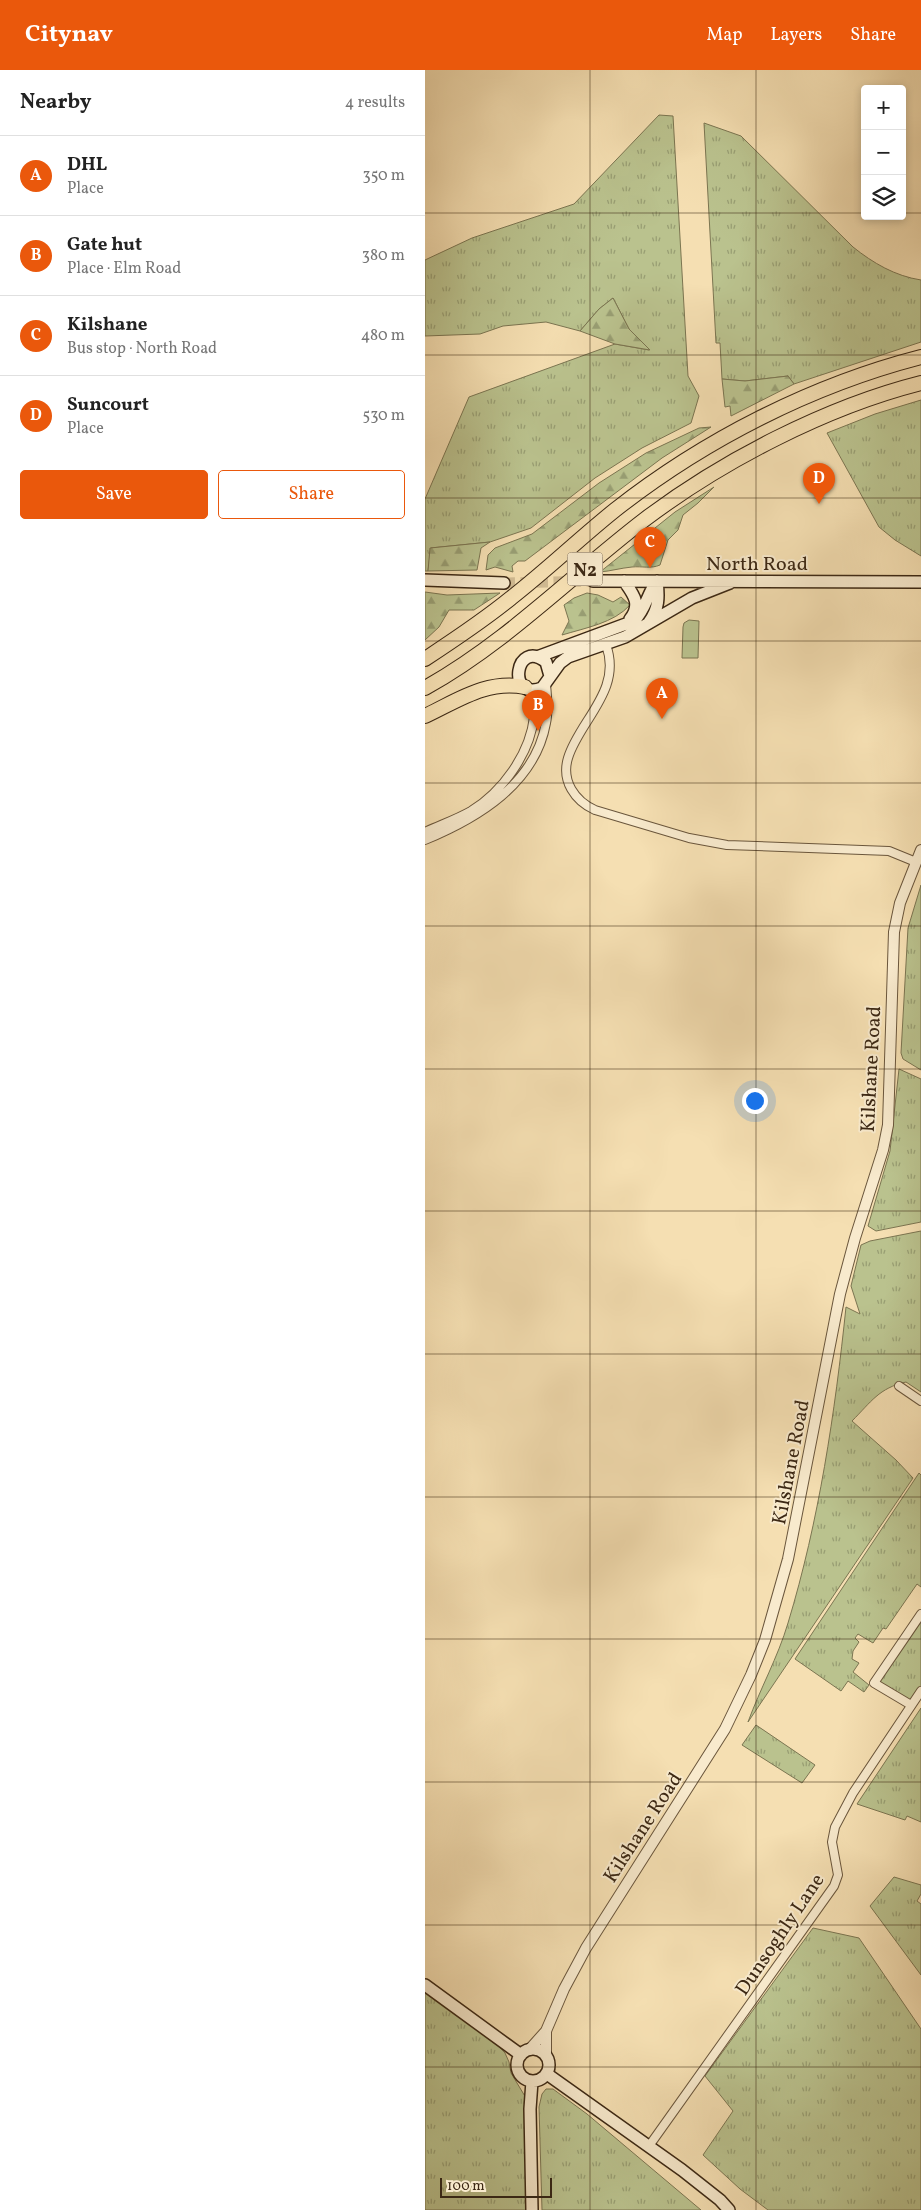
<!DOCTYPE html>
<meta charset="utf-8">
<style>
body{margin:0;font-family:Vollkorn,serif;background:#f6f6f6;color:#222}
.controls{position:absolute;right:15px;top:15px;display:grid;overflow:hidden;border-radius:5px;box-shadow:0 2px 8px #0003}
.controls button{width:45px;height:45px;display:grid;place-items:center;padding:0;border:0;border-bottom:1px solid #e0e0e0;background:#fff;color:#222;font:25px sans-serif}
.scale{position:absolute;left:15px;bottom:12px;width:112px;box-sizing:border-box;padding-left:5px;border:2px solid #3c2814;border-top:0;font-size:14px;line-height:18px;white-space:nowrap;color:#3c2814;-webkit-text-stroke:4px #f8eacd;paint-order:stroke}
.you{position:absolute;left:329px;top:1030px;width:18px;height:18px;margin:-12px;border:4px solid #fff;border-radius:50%;background:#1a73e8;box-shadow:0 0 0 8px #1a73e833}
.badge{display:grid;place-items:center;width:32px;height:32px;border-radius:50%;background:#ea580c;color:#fff;font-size:16px;font-weight:700}
.pin{position:absolute;translate:-50% -41px;filter:drop-shadow(0 1px 2px #0008)}
.pin::after{content:'';position:absolute;top:26px;width:18px;height:15px;background:inherit;clip-path:polygon(0 0,100% 0,50% 100%)}
.list{margin:0;padding:0;list-style:none}
h2{display:flex;justify-content:space-between;align-items:center;height:65px;margin:0;padding:0 20px;font-size:21px}
h2 small{font-size:16px;font-weight:400;color:#767676}
.list li{display:grid;grid-template-columns:32px 1fr auto;gap:15px;align-items:center;box-sizing:border-box;height:80px;padding:0 20px;border-top:1px solid #e0e0e0}
.list b{display:block;font-size:19px;white-space:nowrap}
.list p{margin:0;font-size:16px;white-space:nowrap;color:#767676}
.list em{font-size:16px;font-style:normal;color:#767676}
.actions{display:flex;gap:10px;padding:15px 20px}
.actions a{flex:1;padding:11px 0;border:1px solid #ea580c;border-radius:5px;text-align:center;font-size:18px;color:#ea580c}
.actions .main{background:#ea580c;color:#fff}
.icon{flex:none;width:28px;height:28px;fill:none;stroke:currentColor;stroke-width:2;stroke-linecap:round;stroke-linejoin:round}
.map{position:relative;flex:none;width:496px;height:2140px;overflow:hidden}
header{display:flex;align-items:center;gap:30px;box-sizing:border-box;height:70px;padding:0 25px;background:#ea580c;color:#fff}
header strong{font-size:24px}
nav{display:flex;gap:28px;margin-inline-start:auto;font-size:18px}
main{display:flex}
aside{flex:1;background:#fff}
.map>svg:first-child{display:block}
</style>
<header>
<strong>Citynav</strong>
<nav><a>Map</a><a>Layers</a><a>Share</a></nav>
</header>
<main>
<aside>
<h2>Nearby<small>4 results</small></h2>
<ul class="list">
<li><span class="badge">A</span><div><b>DHL</b><p>Place</p></div><em>350 m</em></li>
<li><span class="badge">B</span><div><b>Gate hut</b><p>Place · Elm Road</p></div><em>380 m</em></li>
<li><span class="badge">C</span><div><b>Kilshane</b><p>Bus stop · North Road</p></div><em>480 m</em></li>
<li><span class="badge">D</span><div><b>Suncourt</b><p>Place</p></div><em>530 m</em></li>
</ul>
<div class="actions"><a class="main">Save</a><a>Share</a></div>
</aside>
<div class="map">
<svg width="496" height="2140" viewBox="0 0 496 2140">
<defs>
<pattern id="grass-tufts" width="24" height="20" patternUnits="userSpaceOnUse" patternTransform="scale(1.25)"><rect width="24" height="20" fill="#bac28e"/><path d="M3 7l-1-3M5 7V3M7 7l1-3M15 17l-1-3M17 17v-4M19 17l1-3" fill="none" stroke="#989e73"/></pattern>
<pattern id="forest-firs" width="22" height="20" patternUnits="userSpaceOnUse" patternTransform="scale(1.25)"><rect width="22" height="20" fill="#bac28e"/><path d="M5 1l3.5 6h-7zM16 11l3.5 6h-7z" fill="#989e73"/></pattern>
</defs>
<rect width="100%" height="100%" fill="#f5dfb2"/>
<filter id="stains"><feTurbulence type="fractalNoise" baseFrequency=".004" numOctaves="4"/><feColorMatrix values="0 0 0 0 .2 0 0 0 0 .09 0 0 0 0 .02 0 0 0 .5 -.17"/></filter>
<radialGradient id="worn" r=".72"><stop offset=".6" stop-color="#630" stop-opacity="0"/><stop offset="1" stop-color="#630" stop-opacity=".3"/></radialGradient>
<!-- grass -->
<path fill="url(#grass-tufts)" stroke="#7b7551" d="M234 45 248 46 263 306 274 326 266 353 217 378 170 408 106 458 65 472 6 478 3 501H0V429L44 327 190 274 224 280 204 259 188 228 174 239 155 261 121 252 78 256 55 264 0 266V190L47 168 149 134Z
M279 53 316 66 428 177C448 193 470 206 496 210V272L369 314 363 306 320 311 297 309 295 273H291Z
M496 330V486L470 470 454 457 402 363 450 344Z
M496 815V1000L478 989 476 983 483 858Z
M474 999 496 1009V1152L451 1161 443 1156 465 1081Z
M496 1161V1322L481 1312C454 1318 446 1332 427 1351L471 1390 488 1408 323 1652C335 1619 353 1587 363 1553 394 1451 410 1343 421 1237L435 1244 426 1216 436 1175 445 1171Z
M494 1403 496 1405V1517L492 1514 461 1559 458 1558 448 1573 433 1564 430 1568 434 1572 428 1581 427 1589 434 1593 428 1602 444 1615 439 1622 423 1611 416 1621 370 1589Z
M496 1548V1616L485 1632 453 1612Z
M496 1638V1752L482 1746 480 1750 432 1734Z
M331 1655 390 1695 377 1713 317 1675Z
M469 1807 496 1815V1824L492 1831 496 1834V1905L445 1836Z
M388 1858 434 1868 496 1959V2140H343L315 2119 278 2085 308 2041 280 2006Z
M0 1921 70 1972 80 1983 84 1992 86 2003 101 2028 103 2140H0Z
M121 2019H128L162 2044 276 2140H117L114 2037 117 2024Z"/>
<!-- forest -->
<path fill="url(#forest-firs)" stroke="#7b7551" d="M188 228 204 259 225 280 190 274 155 261 174 239Z
M363 306 369 314 306 346 305 336 300 337 297 309 320 311Z
M286 357 237 388 100 491H93L87 496 88 502 70 497 61 500 63 485 70 478 107 464 174 413 221 383 274 358Z
M289 417 273 433 258 445 253 460 243 470 235 495C226 499 217 496 207 497 196 498 186 501 175 502L250 442Z
M65 472 56 478 52 500 3 501 5 478Z
M0 522 22 525 75 523 49 540H24L14 557 0 570Z
M162 523 173 525 188 532 196 527 205 535C189 553 160 558 137 565L144 551 139 535 149 528Z"/>
<!-- pitch -->
<path fill="#bac28e" stroke="#7b7551" d="M264 550 274 551 273 588H257L258 557 259 553Z"/>
<g fill="none" stroke-linecap="round" stroke-linejoin="round">
<!-- secondary-tunnel -->
<path stroke="#d0ba92" stroke-width="11" stroke-dasharray="11 5.5" stroke-linecap="butt" d="M79 513 168 511"/>
<defs>
<path id="minor" d="M181 575C198 620 154 651 143 688 136 711 150 731 170 740L264 768 302 775 464 781 491 792
M0 762C15 755 32 749 46 741 77 722 105 684 109 647 110 638 108 628 107 620
M0 770C53 748 110 714 121 653 124 640 122 627 121 614
M474 1316 496 1331
M486 1635 449 1613 496 1544
M224 2076 409 1816 413 1805 407 1772 410 1757 428 1723 496 1621"/>
<path id="tertiary" d="M104 1980 121 1961 139 1919 161 1878 300 1659 326 1605 340 1570 363 1489 415 1224 430 1168 458 1080 463 1055 469 862 475 833 496 780
M121 1985V1961"/>
<path id="secondary" d="M0 510 79 513
M168 511 496 512
M199 511C208 524 217 534 205 549
M224 552C234 539 234 527 232 511
M112 587 209 551C221 539 222 524 232 511
M125 606 121 592C90 567 81 632 117 618L135 593 143 587 200 567 267 528 305 513
M0 1915 96 1985
M92 1995a16 16 0 1 1 32 0a16 16 0 1 1-32 0Z
M122 2004 257 2100 295 2130 304 2140
M107 2011 105 2039 107 2140"/>
<path id="trunk" d="M0 589C29 570 59 550 86 528 122 500 155 468 190 440 279 370 387 315 496 287
M0 618C81 573 146 506 219 450 297 391 401 337 496 313
M0 646C34 630 61 610 100 617"/>
</defs>
<!-- minor casing -->
<use href="#minor" stroke="#6a563c" stroke-width="10"/>
<!-- tertiary casing -->
<use href="#tertiary" stroke="#6a563c" stroke-width="12"/>
<!-- secondary casing -->
<use href="#secondary" stroke="#3c2814" stroke-width="14"/>
<!-- trunk casing -->
<use href="#trunk" stroke="#3c2814" stroke-width="16"/>
<!-- minor -->
<use href="#minor" stroke="#f8eacd" stroke-width="8"/>
<!-- tertiary -->
<use href="#tertiary" stroke="#f8eacd" stroke-width="10"/>
<!-- secondary -->
<use href="#secondary" stroke="#f8eacd" stroke-width="11"/>
<!-- trunk -->
<use href="#trunk" stroke="#f5dfb2" stroke-width="14"/>
</g>
<!-- grid -->
<path fill="none" stroke="#3c2814" stroke-width="1" stroke-opacity="0.55" d="M165 0V2140M331 0V2140M0 143H440M477 143H496M0 285H496M0 428H496M0 571H496M0 713H496M0 856H496M0 999H496M0 1141H496M0 1284H496M0 1427H496M0 1569H496M0 1712H496M0 1855H496M0 1997H496"/>
<g text-anchor="middle" stroke-width="4" stroke-linejoin="round" paint-order="stroke">
<!-- shield labels -->
<rect fill="#f8eacd" stroke="#74624c" stroke-width="1" x="142.5" y="482.5" width="35" height="33" rx="4"/>
<g font-size="19" font-weight="bold" fill="#3c2814">
<text x="160" y="506">N2</text>
</g>
<!-- street labels -->
<g font-size="20" fill="#3c2814" stroke="#f8eacd">
<text x="332" y="500">North Road</text>
<text transform="translate(445 999) rotate(-87)" y="7">Kilshane Road</text>
<text transform="translate(365 1392) rotate(-79)" y="7">Kilshane Road</text>
<text transform="translate(217 1757) rotate(-57)" y="7">Kilshane Road</text>
<text transform="translate(354 1864) rotate(-56)" y="7">Dunsoghly Lane</text>
</g>
</g>
<rect width="100%" height="100%" filter="url(#stains)"/>
<rect width="100%" height="100%" fill="url(#worn)"/>
</svg>
<div class="controls">
<button>+</button>
<button>−</button>
<button><svg class="icon" aria-label="layers" viewBox="0 0 24 24"><path d="M12 4l9 5-9 5-9-5zM3 14l9 5 9-5"/></svg></button>
</div>
<div class="scale">100 m</div>
<div class="you"></div>
<div class="pin badge" style="left:237px;top:649px">A</div>
<div class="pin badge" style="left:113px;top:661px">B</div>
<div class="pin badge" style="left:225px;top:498px">C</div>
<div class="pin badge" style="left:394px;top:434px">D</div>
</div>
</main>
